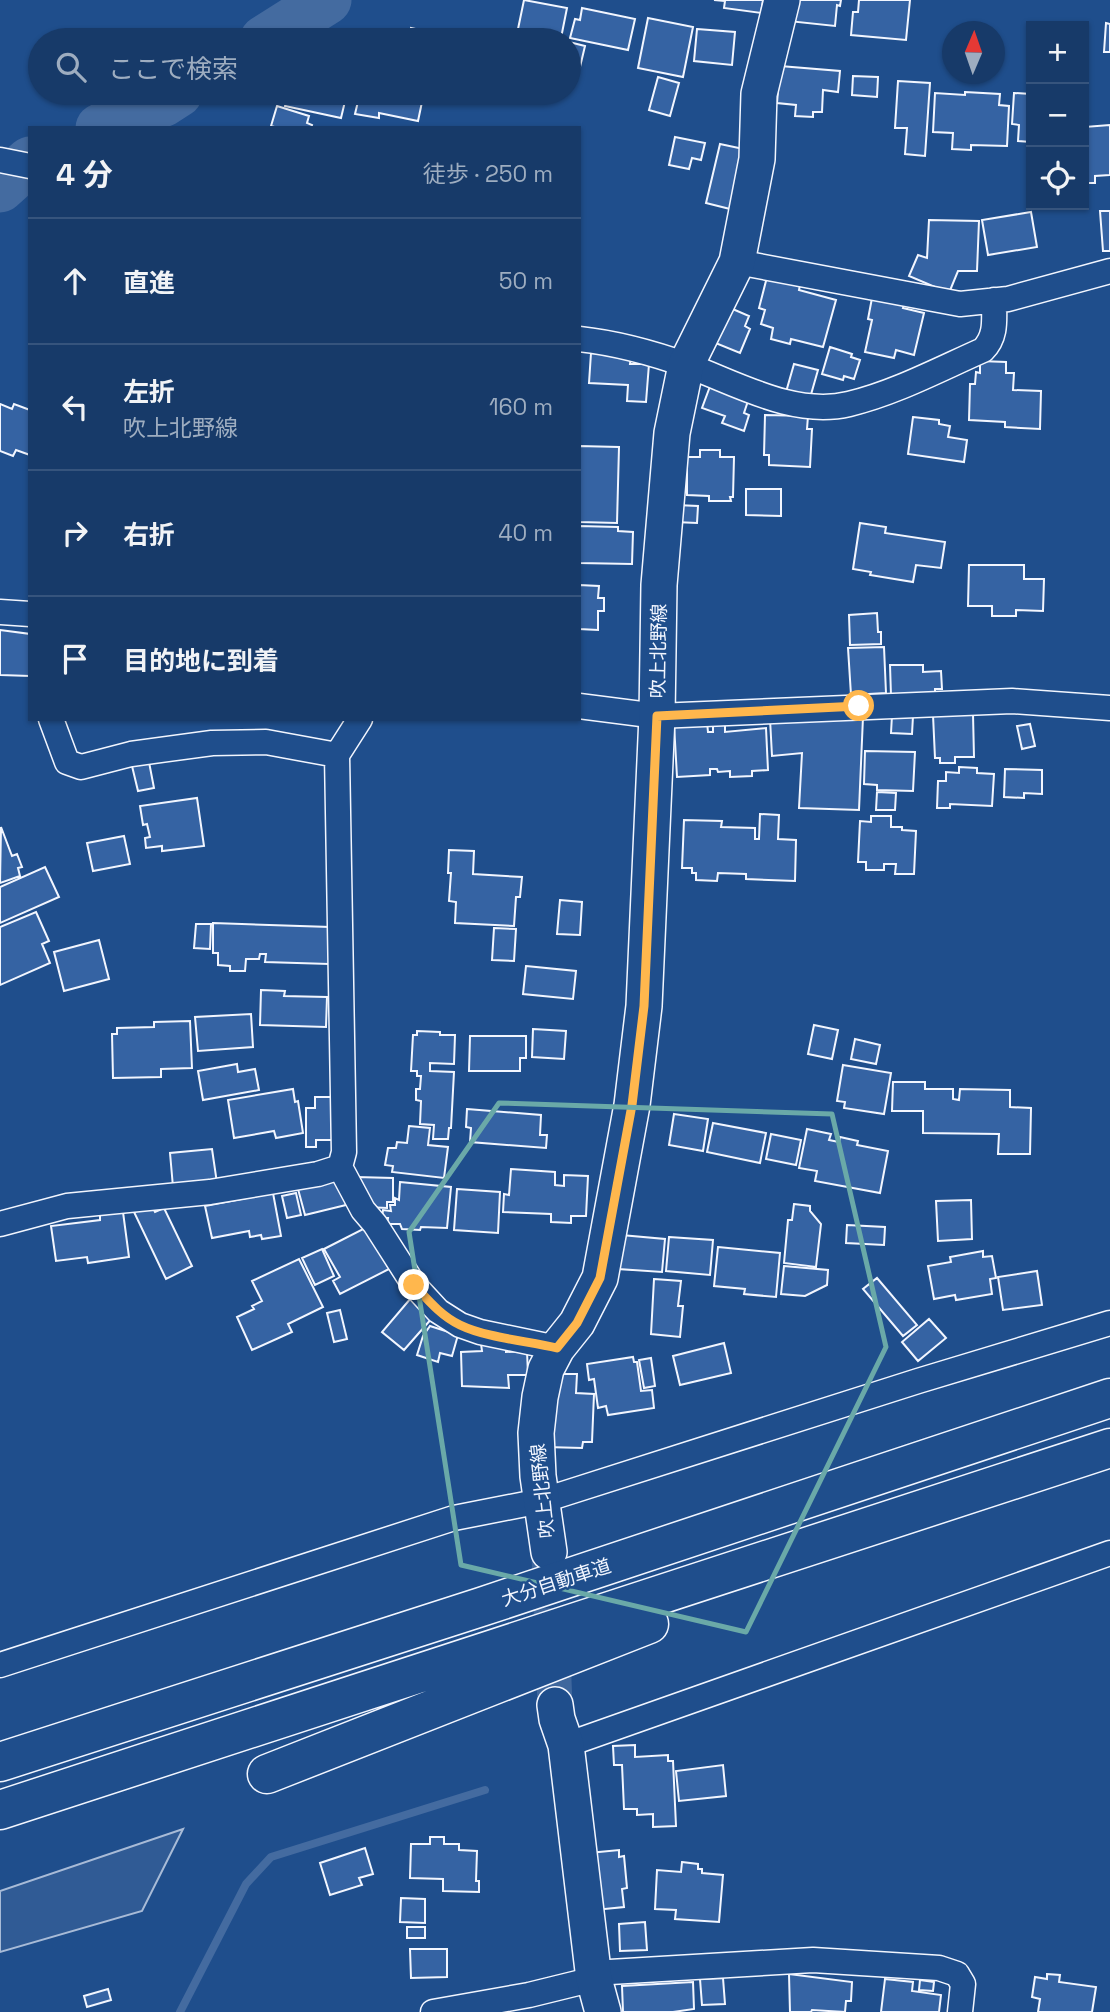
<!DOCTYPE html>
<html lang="ja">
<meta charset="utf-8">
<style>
body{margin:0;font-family:"Space Grotesk","Noto Sans JP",sans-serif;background:#20416f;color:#f1f3f6}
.controls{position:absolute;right:21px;top:21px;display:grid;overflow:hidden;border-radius:0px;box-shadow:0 2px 5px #0004}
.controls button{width:63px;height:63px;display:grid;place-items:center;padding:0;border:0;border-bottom:2px solid #36547d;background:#173a69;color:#f1f3f6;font:35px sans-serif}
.compass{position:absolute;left:942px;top:21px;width:63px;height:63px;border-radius:50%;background:#173a69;box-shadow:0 2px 5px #0004;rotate:2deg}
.stop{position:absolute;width:21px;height:21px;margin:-16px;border:5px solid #ffb74d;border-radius:50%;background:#fff}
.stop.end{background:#ffb74d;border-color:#fff;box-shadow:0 2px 7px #0008}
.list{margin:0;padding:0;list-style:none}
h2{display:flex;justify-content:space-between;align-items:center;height:91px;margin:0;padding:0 28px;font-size:30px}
h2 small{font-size:23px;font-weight:400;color:#9eadc0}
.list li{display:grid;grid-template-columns:46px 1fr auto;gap:21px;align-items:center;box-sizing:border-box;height:126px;padding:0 28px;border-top:2px solid #36547d}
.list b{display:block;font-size:26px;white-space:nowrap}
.list p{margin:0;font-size:23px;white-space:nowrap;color:#9eadc0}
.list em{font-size:23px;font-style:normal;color:#9eadc0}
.icon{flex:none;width:38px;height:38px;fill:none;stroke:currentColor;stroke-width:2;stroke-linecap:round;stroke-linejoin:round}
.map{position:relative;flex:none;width:1110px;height:2012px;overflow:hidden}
.search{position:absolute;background:#173a69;box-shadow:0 2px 5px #0004;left:28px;top:28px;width:553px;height:77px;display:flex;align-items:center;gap:18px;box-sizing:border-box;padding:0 24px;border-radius:38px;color:#9eadc0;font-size:26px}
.panel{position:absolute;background:#173a69;box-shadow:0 2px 5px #0004;left:28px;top:126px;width:553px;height:595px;border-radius:0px}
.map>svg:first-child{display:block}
</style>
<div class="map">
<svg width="1110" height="2012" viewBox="0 0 1110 2012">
<rect width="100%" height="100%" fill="#1f4e8c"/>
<!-- built -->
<path fill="#305b95" stroke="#a8bbd7" stroke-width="2" d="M183 1829 142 1911 0 1952V1891Z"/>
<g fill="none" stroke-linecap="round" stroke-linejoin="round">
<!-- stream -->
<path stroke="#446ba0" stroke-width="8" d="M180 2012 246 1884 271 1857 485 1790"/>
<!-- river -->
<path stroke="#446ba0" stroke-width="49" d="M264 40 327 0
M100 128 164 102 178 93
M0 188 30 161"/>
</g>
<!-- building -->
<path fill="#3563a3" stroke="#f2f6ff" stroke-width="2" d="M524 0 567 8 561 38 518 29Z
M714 0H763L761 13 724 8 725 1Z
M797 0H841L840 6 837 5 835 26 788 21Z
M859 0H910L906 40 851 35 853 12H858Z
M582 8 635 19 628 50 570 38 575 19 580 20Z
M648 18 693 27 683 77 638 68Z
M1106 23 1110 24V52H1104Z
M411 28 439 34 438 40H409Z
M697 29 735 32 732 65 694 61Z
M569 42 585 46 580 67 569 64Z
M780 66 840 71 838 92 823 90 822 112H813V117L795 116 796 105 777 103Z
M853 76 878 77 877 97 852 95Z
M658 77 679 83 670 116 649 110Z
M898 81 930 83 925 156 905 154 907 128H895Z
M965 92 1000 94 999 105 1009 106 1007 146 971 145V150L952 149 953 133 933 132 935 93 965 95Z
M288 93H347L341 118 285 106Z
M360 93H429L427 103 422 102 418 121 379 113V118L355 114Z
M1014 93 1031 94V142L1018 141 1019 125 1012 124Z
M277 106 309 116 307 123 312 125 311 128H278L271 126Z
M1084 121 1085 127 1110 125V175L1095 176V183H1084Z
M675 137 705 143 701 160 692 158 689 169 669 165Z
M720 144 753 151 738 211 706 203Z
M1100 211H1110V251H1103Z
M1031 212 1037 247 988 255 982 220Z
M929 220 979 221 977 271H958L949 293 909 276 918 255 927 258Z
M767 277 800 285 799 290 836 300 823 347 791 339 790 344 771 339 773 328 761 324 765 310 759 308Z
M872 298 904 305 903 308 924 313 914 355 896 350 894 358 865 352 872 320 868 319Z
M728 307 749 316 745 326 750 329 740 353 713 342Z
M830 347 852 354 851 357 860 360 854 379 844 376 843 380 822 374Z
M591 353 631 356 630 364H649L646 402 627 401 628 385 589 383Z
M980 361 1006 362V373H1014L1013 390 1041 391 1040 429 1005 427V422L969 420 970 384H975L976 372 980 373Z
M794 364 818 370 810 398 786 392Z
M712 381 749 398 744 413 749 415 744 431 722 423 725 416 702 408Z
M0 404 12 409 14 404 30 410V455L16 450 13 456 0 451Z
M765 415 808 416 807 429H812L810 467 769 465V455H764Z
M913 417 939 420V424L950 426 948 437 967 440 964 462 908 454Z
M579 446 619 447 617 523 579 522Z
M700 450H720V457H734L733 497H730L731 501H709V496L687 495V457H700Z
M746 489H781V516L746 515Z
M676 505 698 506 697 523 675 522Z
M860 523 886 527 885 533 945 542 941 568 916 565 913 582 870 575 871 572 853 569Z
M579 526 618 527V531L633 532 632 564 579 563Z
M969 565H1024V579H1044L1043 611 1016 610V616H992V606H968Z
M579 585 599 586 598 598H604V611H598V630L579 629Z
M877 613 878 632H881V644L850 645 849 615Z
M0 630 30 634V676L0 675Z
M884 647 886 693 851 695 848 648Z
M890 665H923V672L941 671 942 689H935V695L891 696Z
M973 714 974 757H955V763H940V758H935L933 715Z
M892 715 913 716 912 734 891 733Z
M863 717 859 810 799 808 802 753 772 756 770 719Z
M707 722 708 732H713V725L725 724V732L766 728 768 770 752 771V776L730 777V771L718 772 717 769H710V775L677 777 674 724Z
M1030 724 1035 746 1022 749 1017 726Z
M865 751 915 752 913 791 877 790V785L864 784Z
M149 762 154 788 138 791 132 766Z
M959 767 977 768V773L994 774 992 806 950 804V808H937L938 781H946V772L959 773Z
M1005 769 1042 770V794L1024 793V798L1004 797Z
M877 792 896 793 895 810H876Z
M197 798 204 846 162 851V846L146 848 145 838 150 837 147 824 143 825 140 806Z
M760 814 779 815 778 839 796 840 795 881 746 879V874L718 873 717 881 696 880V873H692V868H682L684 820 722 821 721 827 755 828V839H759Z
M871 816H891V827H902V830L916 831 914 874H895L896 864H884V870H866V862H858L860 821 871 822Z
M1 827 12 856 17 854 22 867 18 868 20 876 0 883Z
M124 836 130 864 93 871 87 843Z
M449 850 474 851 473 874 522 877 520 897H516L514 926 455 923 456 902 449 901 451 873H448Z
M45 867 59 897 0 923V887Z
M560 900 582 902 580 935 557 934Z
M36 912 49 941 42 944 50 963 0 985V927Z
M213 923 330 927 329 964 265 962 266 954H260L259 959H246L245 971H230V966L218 965V953H213Z
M196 924H211L210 949 194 948Z
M494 928 516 929 514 961 492 960Z
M99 940 109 979 64 991 54 952Z
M526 966 576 971 573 999 523 994Z
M261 990 285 991 284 996 327 997 326 1027 260 1025Z
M251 1014 253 1047 198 1051 195 1017Z
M190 1021 192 1068 161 1069V1077L113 1078 112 1034H117V1028L154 1027V1022Z
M814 1025 838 1030 832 1059 808 1054Z
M533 1029 566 1031 564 1059 532 1057Z
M417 1031 440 1032V1035H455L454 1064 430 1063V1071L454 1072 451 1128H449L448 1139H433L434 1125 420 1124 421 1101 416 1100V1089H420L421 1076H417V1071H411L413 1035H417Z
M470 1036H526V1058H520V1071H469Z
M855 1039 880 1045 876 1064 851 1059Z
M237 1064 238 1072 255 1069 259 1090 203 1100 198 1071Z
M843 1065 891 1073 884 1114 844 1108 845 1102 837 1101Z
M893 1082H925V1089H953V1099L959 1100 960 1089 1010 1090V1107L1031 1108 1030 1154H998L999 1134 923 1133V1111H892Z
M293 1089 295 1102 298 1101 303 1133 276 1138 274 1131 234 1138 228 1100Z
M315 1097H336V1140H316V1147H306V1108H315Z
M467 1109 541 1115 540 1135H547L546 1148 470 1142 471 1128 466 1127Z
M674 1114 708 1119 703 1151 669 1145Z
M713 1123 766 1133 760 1163 707 1152Z
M409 1126 430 1128 428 1145 448 1147 444 1178 392 1172 393 1166 385 1165 388 1148H396L397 1142 407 1143Z
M807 1129 831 1134 829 1140 839 1142 840 1137 858 1141 857 1145 888 1151 880 1193 815 1181 817 1171 799 1168Z
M771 1134 801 1140 796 1165 766 1159Z
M212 1149 217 1183 173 1187 170 1153Z
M511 1169 555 1172V1185L564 1186V1175L588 1176 586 1216H571V1223L551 1222V1214L503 1212 504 1194 509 1195Z
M356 1177 393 1178V1202H387V1208L366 1207Z
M338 1178 346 1205 305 1215 298 1189Z
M400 1182 451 1187 447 1228 421 1227 420 1230 402 1229 400 1224H387L388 1218H382L383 1210 391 1211 390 1205H395V1198L399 1200Z
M457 1189 500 1192 498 1233 454 1230Z
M273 1193 281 1236 262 1239 261 1235 250 1237 249 1231 212 1238 205 1206Z
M296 1193 301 1215 287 1218 282 1196Z
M971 1200 972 1239 938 1241 936 1201Z
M151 1204 155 1212 164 1208 192 1266 166 1279 134 1212Z
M794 1204 810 1206V1211L821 1224 816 1267 784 1263 788 1220H792Z
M123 1212 129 1257 88 1263 87 1257 56 1261 51 1226 100 1220V1215Z
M847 1225 885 1227 884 1245 846 1243Z
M367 1227 389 1269 340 1294 333 1281 340 1277 324 1249Z
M621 1235 665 1239 662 1272 618 1269Z
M669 1237 713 1240 710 1275 666 1271Z
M718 1247 780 1253 776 1297 744 1294 745 1289 714 1286Z
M322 1249 334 1276 315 1285 302 1258Z
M983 1251V1257L992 1256 996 1278 990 1279 992 1294 956 1300 955 1295 934 1299 928 1266 951 1262 950 1257Z
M299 1259 323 1307 288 1324 292 1332 252 1350 237 1317 254 1309 252 1306 262 1301 252 1281Z
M784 1266 828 1270 827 1285 805 1296 781 1294Z
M1037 1271 1042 1305 1003 1310 998 1277Z
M877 1278 917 1325 903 1336 863 1289Z
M654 1279 681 1281 678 1306H683L680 1337 651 1334Z
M411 1298 433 1317 404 1350 382 1332Z
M340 1310 347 1339 334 1342 327 1313Z
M929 1319 946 1338 918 1361 902 1342Z
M430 1326 458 1335 452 1356 440 1353 438 1362 417 1355 423 1336Z
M724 1343 731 1373 680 1385 673 1356Z
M481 1344H506V1352L527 1351 528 1375H508L509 1388 462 1386 461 1352 482 1351Z
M633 1357 634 1362H637L641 1391 652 1390 654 1408 608 1415 606 1406 598 1408 594 1379 589 1380 587 1364Z
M651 1358 655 1386 644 1388 639 1360Z
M560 1374H577L576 1393 594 1394 592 1442H583L582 1448 546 1447Z
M635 1745V1757L668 1755V1761H673L676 1826 653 1827V1814L637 1815V1809H624L622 1765H614L613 1746Z
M723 1765 726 1796 679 1801 676 1771Z
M430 1837H444V1844H459V1850L477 1851 476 1881H479V1892L443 1891V1879L410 1878 411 1844H430Z
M365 1848 373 1874 359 1878 362 1885 330 1895 320 1863Z
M619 1850V1857L624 1856 627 1888 622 1889 624 1907 595 1910 589 1853Z
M682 1862 698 1864V1869H702V1873L723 1875 719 1922 675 1919 676 1910 655 1909 657 1870 681 1872Z
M401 1898 425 1899V1923L400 1922Z
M645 1922 647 1950 620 1951 619 1924Z
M407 1927H425V1938H407Z
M410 1949H447V1977L411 1978Z
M789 1974 852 1982 851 2001H846L845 2012 812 2010 811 2012H790Z
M1047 1974 1060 1975 1059 1982 1096 1987 1092 2012H1038L1040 1999 1032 1997 1035 1977 1047 1979Z
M723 1978 725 2004 702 2005 700 1979Z
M885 1979 913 1982 912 1991 941 1995 939 2012H881Z
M920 1980 934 1982 933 1991 919 1990Z
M693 1982 694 2009 673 2012H623L622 1986Z
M108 1989 111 2000 87 2007 84 1996Z"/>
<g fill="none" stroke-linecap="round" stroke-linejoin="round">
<!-- secondary-tunnel -->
<path stroke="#3f679d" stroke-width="35" stroke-dasharray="35 18" stroke-linecap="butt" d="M549 1555 555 1705"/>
<defs>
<path id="street" d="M0 160 30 166
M737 262 960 304 1008 299 1110 271
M579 339C616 343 653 353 689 366 738 384 794 417 849 404 895 393 940 369 983 350 997 336 994 319 994 300
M0 612 30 614
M579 706 657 716 1012 701 1110 708
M51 719 67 762 81 767 131 754 212 743 266 742 337 755
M340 1167 363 1210 375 1224 414 1285 438 1311 460 1325 480 1332 557 1348
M0 1224 67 1206 210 1192 318 1174 340 1167 344 1152 337 755 360 719
M0 1665 454 1518 541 1501 918 1381 1110 1323
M566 1745 1110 1553
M593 1973 813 1960 939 1968 957 1974 963 1984 960 2012
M433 2012 529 1995 594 1979"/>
<path id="secondary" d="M549 1552 538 1476 536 1433 540 1397 546 1369 557 1348 577 1323 600 1278 632 1105 644 1006 657 716 659 585 672 433 686 365 737 262 757 159 759 94 782 0
M555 1705 557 1719 566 1745 594 1979 603 2012"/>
<path id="highway" d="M0 1762 481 1607 1110 1398
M267 1774 649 1624
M0 1810 1110 1448"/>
</defs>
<!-- street casing -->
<use href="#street" stroke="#f2f6ff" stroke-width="27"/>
<!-- secondary casing -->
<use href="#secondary" stroke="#f2f6ff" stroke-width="38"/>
<!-- highway casing -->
<use href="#highway" stroke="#f2f6ff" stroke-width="41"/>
<!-- street -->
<use href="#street" stroke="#1f4e8c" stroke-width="24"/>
<!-- secondary -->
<use href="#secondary" stroke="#1f4e8c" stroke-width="35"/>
<!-- highway -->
<use href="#highway" stroke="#1f4e8c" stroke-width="38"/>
</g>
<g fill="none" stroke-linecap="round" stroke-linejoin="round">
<!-- route -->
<path stroke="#ffb74d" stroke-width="9" d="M414 1285C428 1300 441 1316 460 1325 487 1338 528 1341 557 1348L577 1323 600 1278 632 1105 644 1006 657 716 859 706"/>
</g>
<!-- marked area -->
<path fill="none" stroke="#6aa9a8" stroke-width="5" stroke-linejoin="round" d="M499 1103 832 1114 886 1347 746 1632 461 1565 409 1232Z"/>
<g text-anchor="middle" stroke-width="5" stroke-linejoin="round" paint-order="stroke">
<!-- street labels -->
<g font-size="19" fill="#f2f6ff" stroke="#1f4e8c">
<text transform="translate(658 651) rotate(-89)" y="7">吹上北野線</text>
<text transform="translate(542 1491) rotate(-96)" y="7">吹上北野線</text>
<text transform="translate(556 1582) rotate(-18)" y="7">大分自動車道</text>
</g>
</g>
</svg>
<div class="controls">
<button>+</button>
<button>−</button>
<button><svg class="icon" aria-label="locate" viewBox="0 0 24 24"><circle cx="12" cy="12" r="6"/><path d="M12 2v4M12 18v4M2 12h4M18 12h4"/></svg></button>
</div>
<svg class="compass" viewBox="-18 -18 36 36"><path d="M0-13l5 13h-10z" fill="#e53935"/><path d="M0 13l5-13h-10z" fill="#9eadc0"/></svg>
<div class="stop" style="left:859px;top:706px"></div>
<div class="stop end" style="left:414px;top:1285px"></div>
<div class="search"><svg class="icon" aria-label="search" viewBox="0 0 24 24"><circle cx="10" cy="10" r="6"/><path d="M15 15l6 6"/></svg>ここで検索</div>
<section class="panel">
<h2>4 分<small>徒歩 · 250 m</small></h2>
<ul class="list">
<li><svg class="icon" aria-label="ahead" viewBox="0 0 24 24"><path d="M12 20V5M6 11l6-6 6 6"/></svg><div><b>直進</b></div><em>50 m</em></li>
<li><svg class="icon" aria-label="left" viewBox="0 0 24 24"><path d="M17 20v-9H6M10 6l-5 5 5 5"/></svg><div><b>左折</b><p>吹上北野線</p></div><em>160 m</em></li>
<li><svg class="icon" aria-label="right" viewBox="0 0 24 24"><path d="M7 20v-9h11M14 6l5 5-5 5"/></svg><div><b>右折</b></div><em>40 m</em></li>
<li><svg class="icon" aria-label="arrive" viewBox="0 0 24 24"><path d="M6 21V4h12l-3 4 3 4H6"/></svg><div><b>目的地に到着</b></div></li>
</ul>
</section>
</div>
